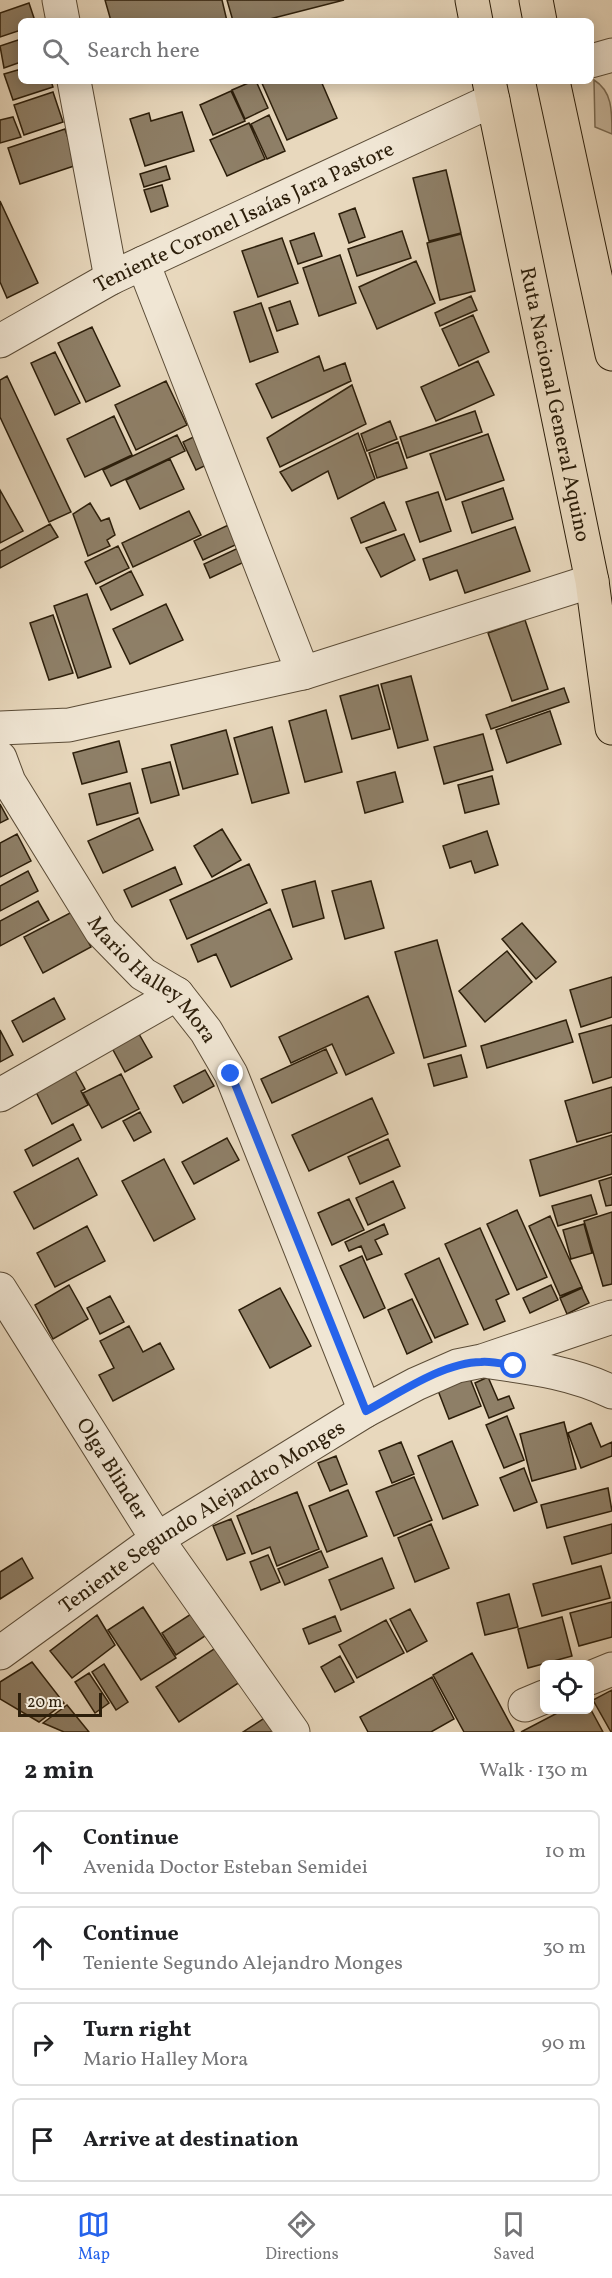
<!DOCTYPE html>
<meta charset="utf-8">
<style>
body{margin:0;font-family:Vollkorn,serif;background:#f6f6f6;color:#202124}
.controls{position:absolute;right:18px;bottom:18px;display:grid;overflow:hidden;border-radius:9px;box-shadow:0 3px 15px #0003}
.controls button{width:54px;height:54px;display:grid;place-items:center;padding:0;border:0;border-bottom:2px solid #e0e0e0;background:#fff;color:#202124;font:30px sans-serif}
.scale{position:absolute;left:18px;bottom:15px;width:84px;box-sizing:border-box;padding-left:6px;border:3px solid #2c1e0a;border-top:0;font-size:16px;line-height:21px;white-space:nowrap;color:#2c1e0a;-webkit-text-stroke:4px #f0e6d4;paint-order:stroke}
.stop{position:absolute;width:18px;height:18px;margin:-14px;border:4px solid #2563eb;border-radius:50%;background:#fff}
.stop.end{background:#2563eb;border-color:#fff;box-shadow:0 2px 6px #0008}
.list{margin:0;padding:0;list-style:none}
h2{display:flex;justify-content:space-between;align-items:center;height:78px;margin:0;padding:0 24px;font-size:26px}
h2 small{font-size:20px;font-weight:400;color:#757577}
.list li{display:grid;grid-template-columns:39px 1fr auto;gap:18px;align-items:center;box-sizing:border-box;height:84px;margin:0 12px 12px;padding:0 12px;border:2px solid #e0e0e0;border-radius:9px}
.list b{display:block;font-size:22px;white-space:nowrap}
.list p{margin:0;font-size:20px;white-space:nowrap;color:#757577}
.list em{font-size:20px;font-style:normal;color:#757577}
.icon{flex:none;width:33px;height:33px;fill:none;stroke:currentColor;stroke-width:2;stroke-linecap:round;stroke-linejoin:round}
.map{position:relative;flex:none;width:612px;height:1732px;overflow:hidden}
.search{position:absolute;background:#fff;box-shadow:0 3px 15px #0003;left:18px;right:18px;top:18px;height:66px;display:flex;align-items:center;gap:15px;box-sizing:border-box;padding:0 21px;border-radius:9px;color:#757577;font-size:22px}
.sheet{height:462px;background:#fff}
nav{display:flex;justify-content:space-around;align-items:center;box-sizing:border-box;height:84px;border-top:2px solid #e0e0e0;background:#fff;font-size:16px;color:#757577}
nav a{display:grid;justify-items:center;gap:3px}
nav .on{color:#2563eb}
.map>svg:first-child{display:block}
</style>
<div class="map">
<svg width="612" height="1732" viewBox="0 0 612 1732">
<rect width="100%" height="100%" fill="#e8d8bd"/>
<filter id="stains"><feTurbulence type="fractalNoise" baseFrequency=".00333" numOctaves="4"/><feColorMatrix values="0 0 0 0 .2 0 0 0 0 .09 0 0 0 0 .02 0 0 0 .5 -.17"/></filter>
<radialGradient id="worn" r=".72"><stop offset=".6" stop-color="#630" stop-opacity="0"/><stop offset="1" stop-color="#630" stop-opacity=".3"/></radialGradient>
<!-- green -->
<path fill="#c8b89f" stroke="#7a6b54" stroke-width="1.5" d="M594 80C612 91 612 110 612 134L595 127Z"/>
<!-- building -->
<path fill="#8e7f67" stroke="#2c1e0a" stroke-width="1.5" d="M105 0H222L227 21H111Z
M227 0H344L262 21H233Z
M29 3 35 21H21V30L0 37V13Z
M21 39V62L4 68 0 46Z
M21 69V81H51L53 87 13 100 4 74Z
M253 81H256L268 108 245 119 232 90Z
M261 81H321L337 118 287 140Z
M231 91 245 121 213 135 200 105Z
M53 92 63 122 24 135 14 105Z
M182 112 194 151 145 166 130 119 149 113 151 121Z
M269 115 285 151 267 159 251 124Z
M13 117 21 137 0 143V120Z
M249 123 265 159 227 176 210 140Z
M65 129 77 165 20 184 8 148Z
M166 166 170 179 144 187 140 174Z
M446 170 461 233 429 241 413 178Z
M162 185 168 206 151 212 144 190Z
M0 201 38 283 7 298 0 282Z
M355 208 365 237 349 243 339 214Z
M402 231 411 258 357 276 348 249Z
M314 233 322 256 298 264 290 241Z
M461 234 475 291 440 300 427 243Z
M282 238 298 283 258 297 242 251Z
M340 255 356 303 319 316 303 268Z
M416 261 435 303 377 329 359 287Z
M471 296 477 310 440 326 435 313Z
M290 301 298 324 277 331 269 308Z
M261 303 278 352 250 362 234 312Z
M473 315 489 352 459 366 442 329Z
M92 327 120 386 86 402 58 343Z
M55 352 80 403 55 415 31 363Z
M319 356 324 371 345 363 351 381 272 418 256 384Z
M478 361 494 395 436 421 421 387Z
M7 376 71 512 49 522 0 417V380Z
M166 381 187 425 136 450 115 405Z
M352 385 366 424 280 467 267 438Z
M475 411 482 432 407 458 400 437Z
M114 416 132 455 85 477 67 439Z
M390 421 397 439 367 451 361 434Z
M206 431 219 459 196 470 183 442Z
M358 433 375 479 338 499 328 471 292 491 280 472Z
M488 434 504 480 446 500 430 454Z
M177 435 185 451 111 486 103 470Z
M398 442 407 468 377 478 369 453Z
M170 459 184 489 140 509 126 480Z
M503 488 513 519 472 533 462 502Z
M0 490 23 531 0 543Z
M438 492 451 531 420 542 406 502Z
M384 502 396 530 361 543 351 518Z
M90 503 101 521 109 518 115 535 107 540 110 546 88 556 73 514Z
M189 511 201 535 133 567 122 543Z
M237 521 246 540 203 560 194 541Z
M50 524 58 537 0 568V551Z
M515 527 530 571 465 593 457 570 430 580 423 559Z
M404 534 415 560 381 577 366 548Z
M249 543 255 557 210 578 204 564Z
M118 546 129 568 96 584 85 562Z
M131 571 143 595 111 610 100 587Z
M87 594 111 667 78 678 54 606Z
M166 604 183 640 130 664 113 629Z
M53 615 73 673 49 680 30 623Z
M525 620 548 689 512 701 488 633Z
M411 676 428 740 398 748 381 684Z
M378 685 390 729 352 739 340 696Z
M564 688 569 702 491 729 486 715Z
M326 710 342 772 305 782 289 721Z
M550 711 561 744 507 763 496 730Z
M272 727 289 793 252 803 234 738Z
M226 730 238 774 183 789 171 745Z
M483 734 493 770 444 784 434 747Z
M119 741 127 772 82 784 73 753Z
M170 762 179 795 151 803 142 769Z
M395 772 403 802 365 813 357 782Z
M492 776 499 804 465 813 458 785Z
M130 783 138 813 97 825 89 794Z
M0 804 8 819 0 823Z
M139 818 153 850 103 873 88 841Z
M222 829 241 860 212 877 194 846Z
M487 831 498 865 475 873 471 861 450 868 443 846Z
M17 834 31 861 0 877V843Z
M249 864 267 903 187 939 170 900Z
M175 867 182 884 132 907 124 890Z
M28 871 38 891 0 911V886Z
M315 881 324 918 293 927 282 890Z
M371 881 384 928 345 939 332 891Z
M38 901 49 920 0 946V921Z
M270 909 292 959 231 987 216 954 198 962 191 945Z
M72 912 91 947 43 973 24 937Z
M522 923 556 962 536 979 502 939Z
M437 940 466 1046 424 1058 395 952Z
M507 951 532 982 485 1022 459 991Z
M612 977V1017L581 1027 570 990Z
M368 996 394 1053 346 1075 332 1044 291 1063 279 1037Z
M54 998 65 1019 23 1042 12 1021Z
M566 1020 573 1042 487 1068 481 1046Z
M612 1025V1077L593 1083 579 1034Z
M0 1030 13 1055 0 1062Z
M139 1034 152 1057 125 1072 112 1048Z
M326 1049 337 1073 272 1103 261 1079Z
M461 1055 467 1077 434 1086 428 1064Z
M73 1067 85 1089 81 1091 88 1105 52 1124 34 1088Z
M205 1070 214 1086 183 1103 174 1086Z
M121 1074 139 1109 102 1128 83 1093Z
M612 1087V1132L577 1142 565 1101Z
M372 1098 388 1134 309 1171 292 1135Z
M140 1112 151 1132 134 1141 123 1121Z
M73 1124 81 1140 33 1166 25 1150Z
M612 1135V1174L540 1196 530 1160Z
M227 1138 239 1160 194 1184 182 1162Z
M388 1139 400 1166 360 1184 348 1157Z
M78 1158 97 1195 34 1229 14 1192Z
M164 1159 195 1219 154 1241 122 1181Z
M612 1177V1205L606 1206 599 1181Z
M393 1181 405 1208 368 1225 356 1198Z
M591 1195 597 1214 558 1226 552 1206Z
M349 1199 364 1230 332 1245 318 1213Z
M517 1210 547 1277 517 1290 487 1224Z
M612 1212V1284L603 1286 584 1221Z
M550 1216 582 1287 560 1296 529 1226Z
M384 1224 388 1234 375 1240 382 1254 367 1260 361 1246 349 1251 345 1242Z
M584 1224 592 1253 571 1259 563 1230Z
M87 1226 105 1261 55 1287 37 1253Z
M480 1228 509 1294 496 1300 505 1321 484 1330 445 1244Z
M362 1256 385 1308 364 1318 340 1266Z
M439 1258 468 1324 435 1338 405 1274Z
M69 1285 88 1319 53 1339 35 1305Z
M551 1285 558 1300 530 1313 523 1298Z
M280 1288 311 1346 270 1368 239 1310Z
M582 1288 589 1303 567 1314 560 1298Z
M110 1296 124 1322 100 1334 87 1308Z
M412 1299 432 1342 407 1354 388 1310Z
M129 1326 143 1352 160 1343 174 1369 113 1401 99 1375 114 1368 100 1341Z
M469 1376 481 1406 449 1419 437 1388Z
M488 1377 498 1400 509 1396 514 1408 489 1418 475 1383Z
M507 1416 524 1460 504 1468 486 1425Z
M564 1422 576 1469 532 1481 520 1434Z
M591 1423 601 1447 612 1442V1456L581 1468 568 1433Z
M452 1441 478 1505 443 1519 418 1456Z
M401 1442 414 1474 392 1483 379 1451Z
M336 1456 347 1484 330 1491 318 1463Z
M524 1468 537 1502 514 1511 500 1478Z
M414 1477 432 1520 394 1536 376 1492Z
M608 1488 612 1511 547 1528 541 1505Z
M348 1490 367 1536 327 1552 309 1506Z
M297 1492 319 1549 277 1566 270 1547 252 1554 237 1516Z
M231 1519 245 1553 227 1560 213 1526Z
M431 1524 449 1568 415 1582 398 1538Z
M612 1524V1553L572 1564 564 1537Z
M321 1551 328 1567 285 1585 278 1569Z
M268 1555 280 1582 261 1590 250 1562Z
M22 1558 33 1578 0 1599V1572Z
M382 1558 394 1588 341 1610 329 1580Z
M601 1566 610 1598 542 1616 533 1584Z
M509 1594 518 1627 485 1635 477 1603Z
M612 1602V1637L579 1646 570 1613Z
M143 1607 176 1658 141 1680 108 1630Z
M410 1609 427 1641 407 1652 390 1619Z
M191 1614 205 1636 176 1655 162 1633Z
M97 1615 115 1645 72 1678 50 1651Z
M335 1616 341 1631 309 1644 303 1629Z
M562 1617 572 1656 528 1668 518 1629Z
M386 1620 404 1653 357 1678 339 1645Z
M217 1647 240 1682 179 1722 156 1687Z
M472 1653 514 1731 512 1732H464L433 1675Z
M340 1656 354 1682 335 1692 321 1667Z
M32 1662 64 1703 39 1722 0 1699V1682Z
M104 1664 128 1702 116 1710 92 1672Z
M89 1673 109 1703 95 1713 75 1682Z
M432 1677 454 1719 431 1732H368L360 1717Z
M612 1690V1732H611L593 1700Z
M67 1705 89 1732H64L43 1723Z
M590 1708 603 1732H521L563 1710Z
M266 1717 275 1732H243Z"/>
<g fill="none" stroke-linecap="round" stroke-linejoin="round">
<defs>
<g id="minor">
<path d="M59 0 63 21"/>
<path d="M591 61 612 55"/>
<path d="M74 81 111 278"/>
<path d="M143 263 303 673"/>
<path id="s1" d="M0 341 111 278 493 100"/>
<path d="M0 728 69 725 303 673 592 581"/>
<path id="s2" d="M0 758 9 782 101 931 143 974 177 994 206 1031 231 1074 365 1411"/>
<path d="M0 1095 177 994"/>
<path id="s3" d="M0 1289 157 1539 293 1732"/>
<path d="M490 1362C533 1368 573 1373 612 1392"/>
<path id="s4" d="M0 1653 157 1539 365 1411 416 1384 457 1366 482 1361 612 1317"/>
<path d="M590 1678 612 1669"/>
<path d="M525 1705 544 1697"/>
</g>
<g id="highway">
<path d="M472 0 476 21"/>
<path d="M536 0 540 21"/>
<path id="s5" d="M489 81 592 581 612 728"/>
<path d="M553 81 612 354"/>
</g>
</defs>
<!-- minor casing -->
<use href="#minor" stroke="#5b4c37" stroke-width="35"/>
<!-- highway casing -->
<use href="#highway" stroke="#2c1e0a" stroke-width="35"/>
<!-- minor -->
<use href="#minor" stroke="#f0e6d4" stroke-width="33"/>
<!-- highway -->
<use href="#highway" stroke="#e8d8bd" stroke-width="33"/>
</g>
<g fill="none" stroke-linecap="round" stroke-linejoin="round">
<!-- route -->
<path stroke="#2563eb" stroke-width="8" d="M231 1074 366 1411C398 1394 444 1362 481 1362 492 1361 503 1364 514 1366"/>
</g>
<g text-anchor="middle" stroke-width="5" stroke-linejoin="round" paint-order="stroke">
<!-- street labels -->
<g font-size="21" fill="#2c1e0a" stroke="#f0e6d4">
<text dy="7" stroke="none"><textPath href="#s1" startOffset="274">Teniente Coronel Isaías Jara Pastore</textPath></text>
<text dy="7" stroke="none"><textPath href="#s5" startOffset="330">Ruta Nacional General Aquino</textPath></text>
<text dy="7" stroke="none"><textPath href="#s2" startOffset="272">Mario Halley Mora</textPath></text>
<text dy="7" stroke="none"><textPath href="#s3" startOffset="212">Olga Blinder</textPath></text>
<text dy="7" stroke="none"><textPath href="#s4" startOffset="244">Teniente Segundo Alejandro Monges</textPath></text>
</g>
</g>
<rect width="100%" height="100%" filter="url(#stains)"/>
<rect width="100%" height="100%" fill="url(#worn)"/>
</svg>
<div class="controls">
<button><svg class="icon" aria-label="locate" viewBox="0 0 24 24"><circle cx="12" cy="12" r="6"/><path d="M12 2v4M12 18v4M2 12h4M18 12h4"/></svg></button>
</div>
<div class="scale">20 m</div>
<div class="stop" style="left:514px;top:1366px"></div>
<div class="stop end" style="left:231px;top:1074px"></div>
<div class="search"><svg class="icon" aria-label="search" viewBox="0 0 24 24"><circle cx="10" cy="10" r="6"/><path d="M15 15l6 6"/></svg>Search here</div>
</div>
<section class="sheet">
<h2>2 min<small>Walk · 130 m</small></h2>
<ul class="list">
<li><svg class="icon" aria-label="ahead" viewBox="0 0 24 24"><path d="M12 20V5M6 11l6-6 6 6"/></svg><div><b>Continue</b><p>Avenida Doctor Esteban Semidei</p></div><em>10 m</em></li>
<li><svg class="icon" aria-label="ahead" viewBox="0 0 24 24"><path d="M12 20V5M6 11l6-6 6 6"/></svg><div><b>Continue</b><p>Teniente Segundo Alejandro Monges</p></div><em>30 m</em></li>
<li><svg class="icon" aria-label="right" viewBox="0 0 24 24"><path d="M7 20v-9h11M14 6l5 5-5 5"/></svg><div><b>Turn right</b><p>Mario Halley Mora</p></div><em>90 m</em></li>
<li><svg class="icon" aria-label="arrive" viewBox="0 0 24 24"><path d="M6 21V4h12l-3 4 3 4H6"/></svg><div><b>Arrive at destination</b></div></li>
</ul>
</section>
<nav>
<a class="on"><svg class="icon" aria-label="map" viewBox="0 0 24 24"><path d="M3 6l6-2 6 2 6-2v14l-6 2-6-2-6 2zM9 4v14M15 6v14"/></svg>Map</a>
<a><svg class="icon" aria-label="directions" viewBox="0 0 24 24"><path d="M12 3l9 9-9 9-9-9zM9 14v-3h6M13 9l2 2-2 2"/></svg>Directions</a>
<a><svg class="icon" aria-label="saved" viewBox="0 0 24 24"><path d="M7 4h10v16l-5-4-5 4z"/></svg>Saved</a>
</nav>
